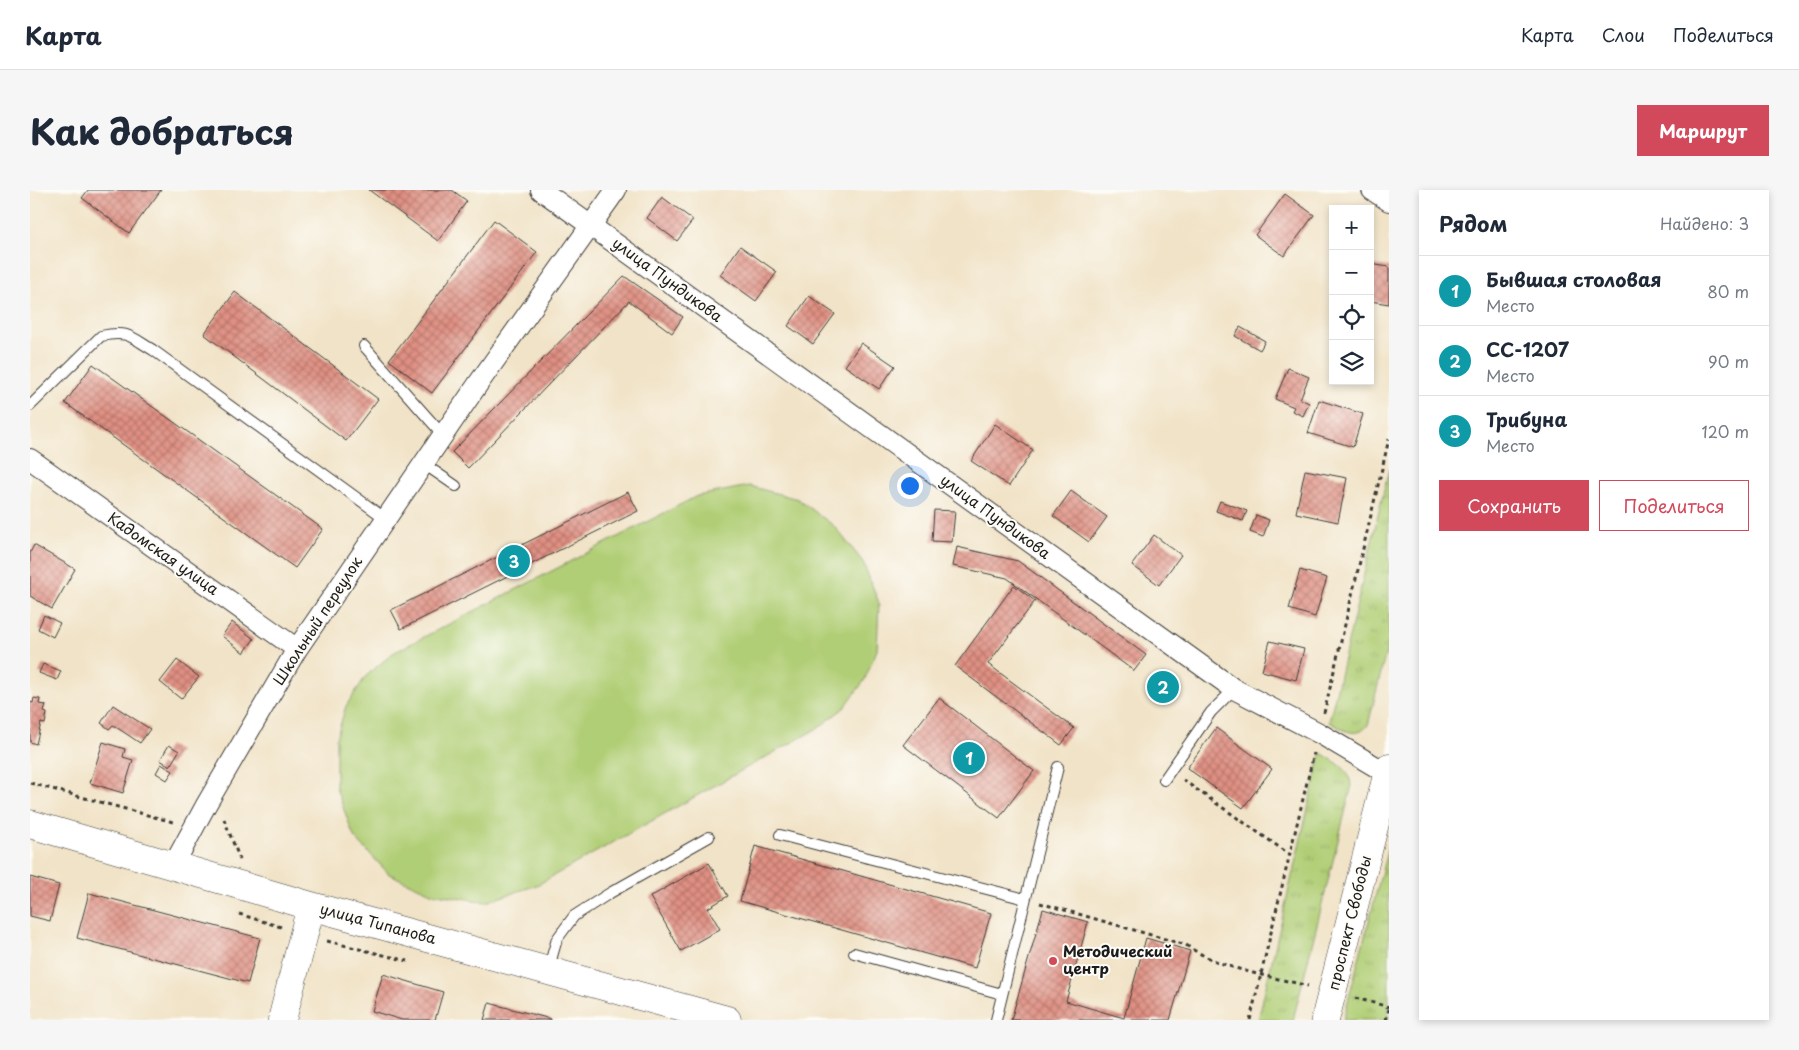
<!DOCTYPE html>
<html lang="ru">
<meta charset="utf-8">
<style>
body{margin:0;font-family:"Playpen Sans",sans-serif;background:#f6f6f7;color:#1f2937}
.controls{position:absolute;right:15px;top:15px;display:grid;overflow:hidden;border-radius:0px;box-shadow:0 2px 8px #0003}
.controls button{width:45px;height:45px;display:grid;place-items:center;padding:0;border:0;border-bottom:1px solid #e0e1e3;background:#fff;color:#1f2937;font:25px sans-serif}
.you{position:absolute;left:879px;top:295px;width:18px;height:18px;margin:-12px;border:4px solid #fff;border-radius:50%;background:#1a73e8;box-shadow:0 0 0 8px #1a73e833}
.badge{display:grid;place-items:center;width:32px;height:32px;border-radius:50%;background:#d1495b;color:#fff;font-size:16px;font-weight:700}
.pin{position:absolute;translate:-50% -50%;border:2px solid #fff;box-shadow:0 1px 5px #0006}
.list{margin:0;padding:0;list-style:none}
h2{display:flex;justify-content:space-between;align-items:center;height:65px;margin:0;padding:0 20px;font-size:21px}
h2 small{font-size:16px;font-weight:400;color:#747a83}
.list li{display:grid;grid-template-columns:32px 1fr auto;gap:15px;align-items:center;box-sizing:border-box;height:70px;padding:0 20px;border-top:1px solid #e0e1e3}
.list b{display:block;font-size:19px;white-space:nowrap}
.list p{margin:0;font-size:16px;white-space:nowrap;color:#747a83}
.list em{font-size:16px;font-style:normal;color:#747a83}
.actions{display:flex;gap:10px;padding:15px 20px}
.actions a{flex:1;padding:11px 0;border:1px solid #d1495b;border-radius:0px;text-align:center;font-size:18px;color:#d1495b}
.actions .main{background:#d1495b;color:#fff}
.icon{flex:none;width:28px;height:28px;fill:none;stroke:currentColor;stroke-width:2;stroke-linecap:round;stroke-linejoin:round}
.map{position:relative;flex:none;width:1359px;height:830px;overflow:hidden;border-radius:0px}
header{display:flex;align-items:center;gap:30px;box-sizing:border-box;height:70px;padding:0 25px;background:#fff;border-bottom:1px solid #e0e1e3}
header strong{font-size:24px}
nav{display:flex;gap:28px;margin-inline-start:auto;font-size:18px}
.intro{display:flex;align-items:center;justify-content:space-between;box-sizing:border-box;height:120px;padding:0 30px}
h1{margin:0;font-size:35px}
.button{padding:12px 22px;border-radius:0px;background:#d1495b;color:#fff;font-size:18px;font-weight:700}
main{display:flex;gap:30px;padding:0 30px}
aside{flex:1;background:#fff;border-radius:0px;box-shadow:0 2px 8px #0003}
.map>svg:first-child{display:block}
</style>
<header>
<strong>Карта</strong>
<nav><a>Карта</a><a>Слои</a><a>Поделиться</a></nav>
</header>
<div class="intro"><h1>Как добраться</h1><a class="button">Маршрут</a></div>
<main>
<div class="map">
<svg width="1359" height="830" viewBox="0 0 1359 830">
<defs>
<pattern id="grass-tufts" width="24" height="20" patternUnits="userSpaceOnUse" patternTransform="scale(1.25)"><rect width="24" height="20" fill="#b0ce75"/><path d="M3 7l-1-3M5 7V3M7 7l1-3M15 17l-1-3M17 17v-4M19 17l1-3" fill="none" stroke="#97b065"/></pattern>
<pattern id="building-cross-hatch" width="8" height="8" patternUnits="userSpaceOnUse" patternTransform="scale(1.25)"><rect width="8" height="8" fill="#e09083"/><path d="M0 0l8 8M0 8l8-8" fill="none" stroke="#b5756a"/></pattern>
</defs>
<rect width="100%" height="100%" fill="#fdfcf7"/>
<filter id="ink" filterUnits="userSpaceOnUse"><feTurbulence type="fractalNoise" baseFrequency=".02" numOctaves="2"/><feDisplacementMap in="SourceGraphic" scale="10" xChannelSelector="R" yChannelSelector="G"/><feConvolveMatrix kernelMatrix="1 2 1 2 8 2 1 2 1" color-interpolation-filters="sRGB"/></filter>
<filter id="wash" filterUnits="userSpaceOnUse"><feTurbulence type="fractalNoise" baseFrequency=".0096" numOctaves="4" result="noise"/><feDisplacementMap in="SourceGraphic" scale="20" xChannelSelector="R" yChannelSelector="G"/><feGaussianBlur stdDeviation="1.12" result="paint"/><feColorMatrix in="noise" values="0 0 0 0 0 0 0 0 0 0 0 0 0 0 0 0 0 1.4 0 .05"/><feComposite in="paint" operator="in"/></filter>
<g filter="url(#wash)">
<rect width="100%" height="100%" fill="#f1e3c7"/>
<!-- grass -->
<path fill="url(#grass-tufts)" stroke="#667548" d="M1359 279V450L1338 535C1326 550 1313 539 1299 532Z
M1291 563C1308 574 1321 578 1321 599L1263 830H1228Z
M1359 654V830H1313Z"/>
<!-- pitch -->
<path fill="#b0ce75" stroke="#667548" d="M719 296 768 309 804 336 833 372 849 413 847 460 834 491 814 518 788 538 507 695 456 712 401 703 359 684 324 647 306 598V549L316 516 336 486 363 463 667 306Z"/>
<g id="blocks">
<!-- building -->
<path fill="url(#building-cross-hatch)" d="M58 0H131L99 43 52 8Z
M339 0H422L437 11 408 51Z
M1255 4 1284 25 1254 66 1225 45Z
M632 7 663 30 647 51 617 28Z
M464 30 507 62 402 203 359 170Z
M710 56 747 82 726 111 690 85Z
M1340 74 1359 77V114L1340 111Z
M594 86 653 127 642 143 599 111 438 278 422 262Z
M205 102 348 209 316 251 174 144Z
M779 106 805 124 783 154 758 136Z
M1210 137 1235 151 1230 160 1205 146Z
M831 153 865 176 849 199 815 176Z
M63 174 293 339 265 378 35 213Z
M1258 178 1279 187 1270 209 1279 213 1273 226 1262 221 1264 217 1245 209Z
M1289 210 1333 224 1323 257 1278 243Z
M965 234 1003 260 979 296 941 271Z
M1275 280 1317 288 1308 332 1266 323Z
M1041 301 1077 327 1059 352 1023 326Z
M598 302 608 321 371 439 361 420Z
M1190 311 1217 321 1213 331 1186 321Z
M904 320 925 321 922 352 902 351Z
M1226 325 1239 330 1233 347 1220 342Z
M1124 345 1151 365 1129 395 1102 375Z
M4 355 45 379 22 419 0 406V363Z
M927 357 988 371 1116 465 1104 481 977 388 923 376Z
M1270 380 1297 388 1285 427 1259 419Z
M984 395 1005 411 958 474 1044 538 1031 555 925 476Z
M14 425 30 433 23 447 8 439Z
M202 432 224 449 214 463 192 446Z
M1240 451 1274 459 1266 490 1232 481Z
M147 470 169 487 151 509 130 492Z
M13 474 31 481 27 490 9 483Z
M1133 485 1145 494 1134 510 1121 500Z
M4 508 10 509 9 514 16 515 14 522 17 523 15 534 11 533 6 554 0 552V512L3 513Z
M909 508 1004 581 969 628 873 555Z
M83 515 120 539 110 553 83 535 79 539 71 533Z
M1186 538 1242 579 1213 618 1157 578Z
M73 552 95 559 93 567 103 570 93 603 60 593Z
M139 555 149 561 140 576 130 570Z
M131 574 143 581 137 590 126 583Z
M725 656 961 723 945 778 710 711Z
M679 673 698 706 678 718 690 739 651 761 620 707Z
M0 687 29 695 20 731 0 726Z
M59 703 230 748 218 793 47 748Z
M1013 719 1058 732 1036 811 1094 828 1116 748 1160 761 1140 830H981Z
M353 784 413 802 405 830H372L342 821Z
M459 813 521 829V830H454Z"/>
</g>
</g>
<g filter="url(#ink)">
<use href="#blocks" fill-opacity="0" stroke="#3c3a36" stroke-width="1"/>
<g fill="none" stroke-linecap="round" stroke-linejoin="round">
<defs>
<path id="lane" d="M334 156 413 245
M0 216 71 146C98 140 101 147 123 160L356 329
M394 274 426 296
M1134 590 1181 522 1204 499
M750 645 995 709
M824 763 972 804
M518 780 527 749 544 726 580 703 679 647
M966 830 1028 577"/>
<path id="street" d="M511 0 1204 499 1289 543 1358 584
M1342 0 1359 11
M0 269 267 459
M143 676 176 615 267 459 448 194 586 0"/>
<path id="secondary" d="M0 634 281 716 697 830
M252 830 281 716
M1295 830 1359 578"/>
</defs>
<!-- lane casing -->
<use href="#lane" stroke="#3c3a36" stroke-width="12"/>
<!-- street casing -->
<use href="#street" stroke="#3c3a36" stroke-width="22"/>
<!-- secondary casing -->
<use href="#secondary" stroke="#3c3a36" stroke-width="29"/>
<!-- path -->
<path stroke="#3c3a36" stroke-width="3" stroke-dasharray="4 4" stroke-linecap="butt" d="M1294 523 1359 249
M1153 590 1259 664
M0 593 143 632
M194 629 210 670
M1010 713 1156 755C1192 780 1236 785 1278 796
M209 724 251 737
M297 751 378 771
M1325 808 1359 817
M1220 830 1284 563
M1356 830 1359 819"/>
<!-- lane -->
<use href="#lane" stroke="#fff" stroke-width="10"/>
<!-- street -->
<use href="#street" stroke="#fff" stroke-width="20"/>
<!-- secondary -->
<use href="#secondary" stroke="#fff" stroke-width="28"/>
</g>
</g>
<!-- markers -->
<circle fill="#d1495b" stroke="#fdfcf7" stroke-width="2" cx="1023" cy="771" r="5"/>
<g text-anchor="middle" stroke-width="4" stroke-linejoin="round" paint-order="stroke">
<!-- street labels -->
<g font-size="15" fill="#1c1c1c" stroke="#fdfcf7">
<text transform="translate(637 90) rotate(36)" y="5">улица Пундикова</text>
<text transform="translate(965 327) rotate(36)" y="5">улица Пундикова</text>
<text transform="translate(133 364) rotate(35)" y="5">Кадомская улица</text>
<text transform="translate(288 431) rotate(-57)" y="5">Школьный переулок</text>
<text transform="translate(1320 733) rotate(-76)" y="5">проспект Свободы</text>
<text transform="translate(348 734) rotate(15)" y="5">улица Типанова</text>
</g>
<!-- poi labels -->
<g font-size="15" font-weight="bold" fill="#1c1c1c" stroke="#fdfcf7" text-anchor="start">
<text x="1033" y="767">Методический<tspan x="1033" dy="17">центр</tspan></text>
</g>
</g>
</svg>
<div class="controls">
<button>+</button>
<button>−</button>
<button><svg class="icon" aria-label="locate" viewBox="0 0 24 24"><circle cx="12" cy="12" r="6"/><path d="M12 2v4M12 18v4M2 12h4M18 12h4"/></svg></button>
<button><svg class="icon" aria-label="layers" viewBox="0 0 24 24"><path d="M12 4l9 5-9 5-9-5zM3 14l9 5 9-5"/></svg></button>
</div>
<div class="you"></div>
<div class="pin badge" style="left:939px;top:568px;background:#0f9aa8">1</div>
<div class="pin badge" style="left:1133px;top:497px;background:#0f9aa8">2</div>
<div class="pin badge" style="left:484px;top:371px;background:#0f9aa8">3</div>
</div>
<aside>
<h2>Рядом<small>Найдено: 3</small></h2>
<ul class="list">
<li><span class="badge" style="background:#0f9aa8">1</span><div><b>Бывшая столовая</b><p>Место</p></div><em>80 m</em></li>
<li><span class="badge" style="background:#0f9aa8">2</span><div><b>СС-1207</b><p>Место</p></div><em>90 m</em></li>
<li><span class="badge" style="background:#0f9aa8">3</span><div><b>Трибуна</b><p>Место</p></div><em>120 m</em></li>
</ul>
<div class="actions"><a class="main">Сохранить</a><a>Поделиться</a></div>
</aside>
</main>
